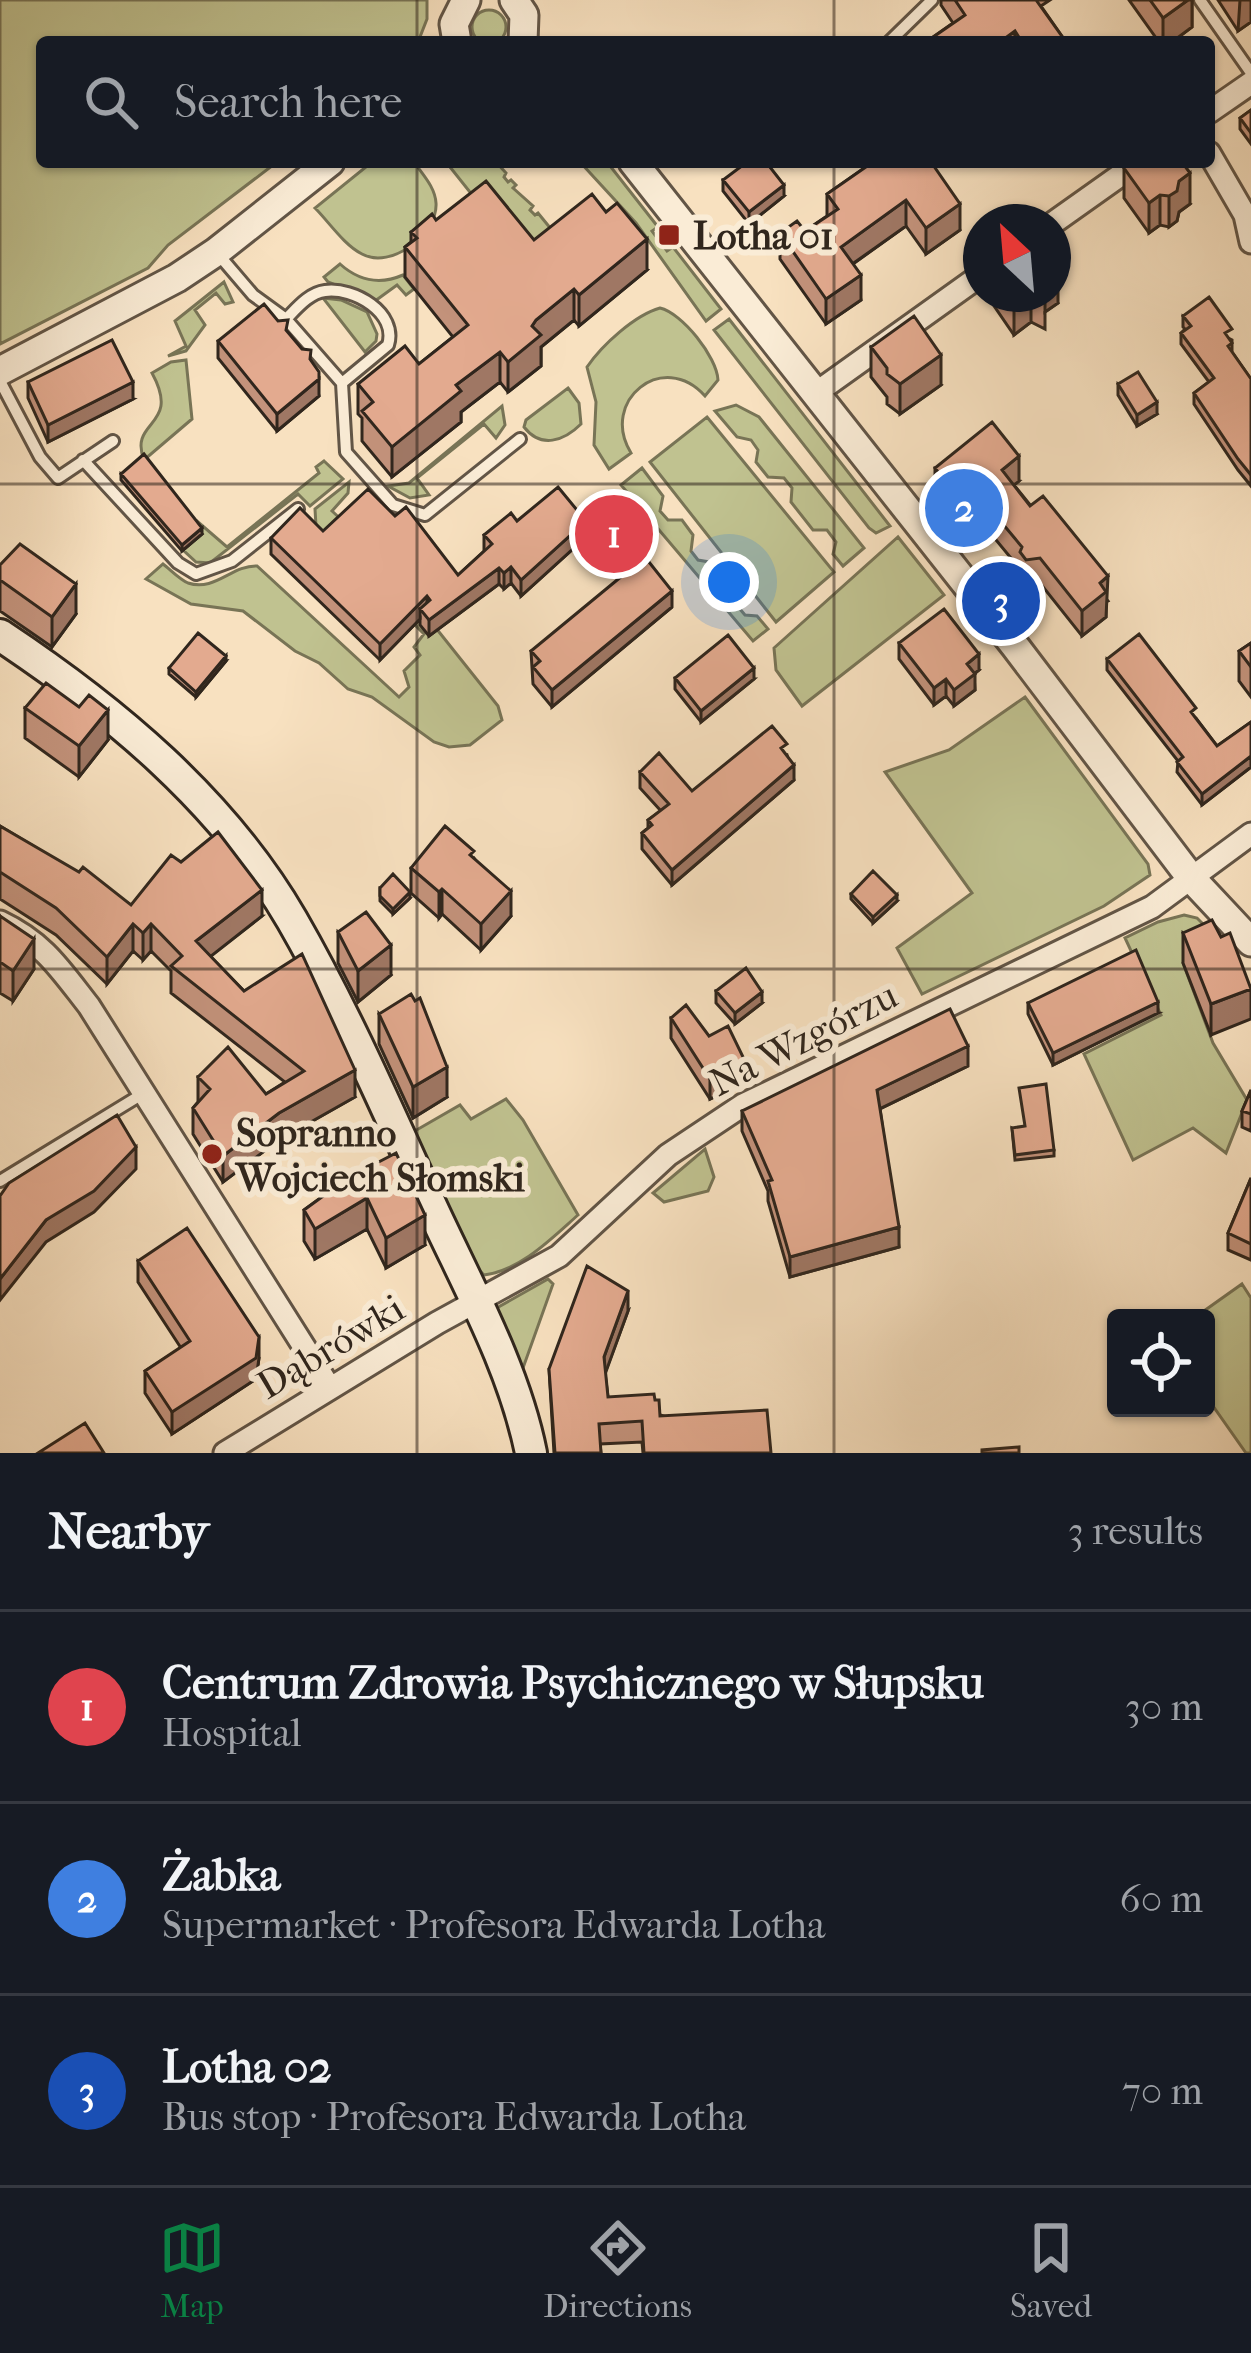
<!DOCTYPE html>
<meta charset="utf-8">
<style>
body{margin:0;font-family:"IM FELL French Canon",serif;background:#20242c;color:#f1f3f6}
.controls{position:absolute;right:36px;bottom:36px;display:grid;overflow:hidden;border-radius:12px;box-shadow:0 3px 9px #0004}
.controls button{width:108px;height:108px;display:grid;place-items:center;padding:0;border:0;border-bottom:3px solid #363941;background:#171b24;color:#f1f3f6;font:60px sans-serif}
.compass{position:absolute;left:963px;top:204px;width:108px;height:108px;border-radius:50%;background:#171b24;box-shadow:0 3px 9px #0004;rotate:334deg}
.you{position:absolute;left:729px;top:582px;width:42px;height:42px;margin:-30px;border:9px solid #fff;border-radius:50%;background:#1a73e8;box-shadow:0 0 0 18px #1a73e833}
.badge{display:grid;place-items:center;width:78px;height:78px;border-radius:50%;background:#0b8043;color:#fff;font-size:39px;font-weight:700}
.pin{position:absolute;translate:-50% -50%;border:6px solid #fff;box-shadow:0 3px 12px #0006}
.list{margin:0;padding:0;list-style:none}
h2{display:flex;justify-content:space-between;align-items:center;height:156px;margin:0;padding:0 48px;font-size:51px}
h2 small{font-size:39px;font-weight:400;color:#9ea1a6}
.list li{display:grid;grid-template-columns:78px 1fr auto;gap:36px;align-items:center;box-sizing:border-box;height:192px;padding:0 48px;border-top:3px solid #363941}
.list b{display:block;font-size:45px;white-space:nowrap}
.list p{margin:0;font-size:39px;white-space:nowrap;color:#9ea1a6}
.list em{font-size:39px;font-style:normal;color:#9ea1a6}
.icon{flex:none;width:66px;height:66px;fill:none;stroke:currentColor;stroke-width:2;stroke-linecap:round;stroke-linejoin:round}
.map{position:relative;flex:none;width:1251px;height:1453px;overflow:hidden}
.search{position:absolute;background:#171b24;box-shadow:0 3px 9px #0004;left:36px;right:36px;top:36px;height:132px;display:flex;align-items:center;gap:30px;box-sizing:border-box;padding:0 42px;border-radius:12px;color:#9ea1a6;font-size:45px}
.sheet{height:732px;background:#171b24}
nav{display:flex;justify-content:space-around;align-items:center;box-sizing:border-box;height:168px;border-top:3px solid #363941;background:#171b24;font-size:33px;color:#9ea1a6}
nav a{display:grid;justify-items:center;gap:6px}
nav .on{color:#0b8043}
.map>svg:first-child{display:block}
</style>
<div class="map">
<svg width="1251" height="1453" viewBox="0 0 1251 1453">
<rect width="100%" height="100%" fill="#f8e1c0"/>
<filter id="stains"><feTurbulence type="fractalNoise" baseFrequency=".00167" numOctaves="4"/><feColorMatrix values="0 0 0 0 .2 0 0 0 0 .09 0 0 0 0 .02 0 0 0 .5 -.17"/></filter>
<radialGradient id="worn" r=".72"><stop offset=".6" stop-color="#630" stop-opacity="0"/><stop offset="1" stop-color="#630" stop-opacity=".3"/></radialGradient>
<!-- green -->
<path fill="#c0c290" stroke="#787456" stroke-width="3" d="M0 0H427V19L418 42H42V162H277L168 245 148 268 0 344Z
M472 27a17 17 0 1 1 34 0a17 17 0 1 1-34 0Z
M372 162H414C423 175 435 187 436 203 438 234 391 270 362 254 344 245 329 222 315 208Z
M446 162H496L506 173 504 177 508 182 511 180 516 185 513 188 533 206 530 210 535 215 538 213 551 229 545 261 481 206Z
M580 162H607L658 227 652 231 667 251 673 247 721 309 706 321 636 223Z
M340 264C359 281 380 285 403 275L414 289 406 295 397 285 375 301 328 282 324 277Z
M224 282 233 302 225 304 216 293 195 310 205 325 186 351 168 356 186 346 175 321Z
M323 298 341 300 367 312 377 334 376 341 365 352Z
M660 308C682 313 717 357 718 380L705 396C663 349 599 401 631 453L609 469 594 445 596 402 587 367C602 345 635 315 660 308Z
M729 319 890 526 876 533 869 528 714 330Z
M186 360 192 419 144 460C128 419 182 428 152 373L171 362Z
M568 388 579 403 581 424C564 441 541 449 524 427L526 420Z
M736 405 759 417 864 548 843 566 833 554 836 542 827 530H813L791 502 792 488 784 478 768 477 756 462 758 450 751 440 737 437 715 411Z
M502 406 505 425 496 438 484 424 417 478 429 495 410 498 388 486 409 483Z
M707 417 834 572 776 622 650 462Z
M324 461 343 479 310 506 298 494 210 563 196 562 183 550 201 534 194 524 197 521 227 547 319 473 316 467Z
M642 468 663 496 660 511 668 520H682L693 535 691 551 698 560 715 563 737 590 734 602 745 615 757 616 768 629 753 641 621 485Z
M349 482 348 493 332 511 373 549 498 706 502 720 470 745 449 747 434 742 372 697 348 689 319 663 295 651 243 611 191 604 146 579 163 564C171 570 179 579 188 583 215 592 232 565 257 566L399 697 409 687 404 671 420 655 414 647 424 634 316 526 315 509Z
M898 537 944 595 802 706 776 670 774 648Z
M1025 697 1148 864 1150 875 1104 906 922 994 897 948 972 893 885 772 949 750Z
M1184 915 1197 918 1222 943 1183 963 1213 1043 1247 1100 1226 1153 1193 1128 1133 1160 1084 1054 1161 1015 1125 938 1158 922Z
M506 1099 523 1120 578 1215C552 1238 520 1271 484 1275L474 1265 413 1132 460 1105 471 1119Z
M705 1149 714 1177 708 1191 664 1202 653 1193Z
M548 1279 553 1284 523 1368 519 1370 495 1309Z
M1242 1284 1251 1298V1453H1246L1206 1396V1318H1194Z"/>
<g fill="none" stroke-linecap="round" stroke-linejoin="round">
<defs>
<path id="service" d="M1200 0 1251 73
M889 42 932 0
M218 254 253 295 286 319 342 383 346 452 393 505 425 515 520 439
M286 319C297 308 309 293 325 291 354 287 398 313 388 345L342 383
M0 381 40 457 58 478 113 441
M83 460 178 563 196 574 232 561 298 509
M0 1181 144 1093"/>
<path id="minor" d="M1209 112 1251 83
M1209 153 1245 215 1251 242
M1053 223 1139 162
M816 393 981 275
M0 922C44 943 60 969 89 1006L330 1388
M225 1453 437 1323 559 1256 668 1155 743 1105 1152 907 1251 834"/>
<path id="tertiary" d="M514 0 524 15 523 42
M457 42 454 24 466 0
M633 162 1015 646 1191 878 1251 942
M0 371 177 278 216 252 330 162"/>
<path id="secondary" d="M0 635C113 710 223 801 292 920 345 1012 388 1111 432 1208 468 1286 514 1368 531 1453"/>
</defs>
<!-- service casing -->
<use href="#service" stroke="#625546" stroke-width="16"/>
<!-- minor casing -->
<use href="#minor" stroke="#625546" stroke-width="27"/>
<!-- tertiary casing -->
<use href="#tertiary" stroke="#625546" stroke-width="33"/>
<!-- secondary casing -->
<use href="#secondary" stroke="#30261d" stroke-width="36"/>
<!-- service -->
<use href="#service" stroke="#faecd6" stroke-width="10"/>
<!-- minor -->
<use href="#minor" stroke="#faecd6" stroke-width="21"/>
<!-- tertiary -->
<use href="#tertiary" stroke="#faecd6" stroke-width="27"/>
<!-- secondary -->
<use href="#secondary" stroke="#faecd6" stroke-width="30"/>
</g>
<!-- wall -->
<path fill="#c3927b" stroke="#30261d" stroke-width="3" d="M941 0H1050L1041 6 1066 42H926L953 23 941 5Z
M1129 0H1192V27L1172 42H1159Z
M1218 0H1251V22L1238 31Z
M1251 110V144L1240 129V118Z
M869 162H931L960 230 926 254 906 226 853 264 861 300 826 324 780 259V233L805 231 827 216V194L870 164Z
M1124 168 1190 204 1179 212 1177 221 1169 227 1160 225 1149 233 1124 198Z
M723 180 784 196 749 224 723 191Z
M436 220 534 240 647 270 579 326 574 320 541 347V366L508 392 500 382 461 412V422L392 477 362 441V418L358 414V384L419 364 453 337 405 277V247L411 242V232Z
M990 294H1053L1058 303 1045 312V329L1031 322 1014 335 990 300Z
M1183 316 1232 340V352L1251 379V486L1238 470 1194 404V393L1209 382 1181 344V333L1185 329 1183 327Z
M288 333 311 361 319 396 277 431 218 358V341Z
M871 347 941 385 900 414 887 404V397L871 377Z
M28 382 133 399 48 442 28 398Z
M1118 384 1157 414 1137 426 1118 395Z
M935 468 1019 481 1014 485 1108 601 1106 602V617L1082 636 1040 583 1026 585 1020 577V569L992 535 976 547 935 493Z
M121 474 202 534 182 551 121 480Z
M395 516 458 575 484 551V535L517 521 586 537 521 596 511 583 504 589 499 584 429 636 420 625V619L380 660 271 554V538L323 531Z
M0 565 76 614 52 647 0 611Z
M672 607 552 707 533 684 531 651Z
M899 643 979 670 974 674 975 690 954 706 946 696 934 705 899 659Z
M1251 643V697L1239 681V651Z
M1107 659 1196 718 1217 746 1251 722V767L1202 805 1177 772 1178 761 1107 670Z
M226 661 196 697 169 674V668Z
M675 678 754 679 701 722 675 689Z
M25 708 108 740 79 777 25 738Z
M787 755 794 780 672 885 642 849V833L648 828V820L661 811 640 788V772L692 791Z
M0 826 131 905 262 916 210 956 244 991 355 1097 279 1140 223 1182 193 1134V1108L198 1102V1077L266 1094 285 1082 171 993V971L151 951 143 960 133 951 107 984 56 935 0 899Z
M474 858 511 916 481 950 442 914 439 918 411 893V868Z
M380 888 410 898 393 914 380 901Z
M851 894 897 901 873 923 851 899Z
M0 916 34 969 13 1001 0 993Z
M338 932 391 975 358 1002 338 963Z
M1183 933 1251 987 1211 1035 1183 963Z
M716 991 762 1003 735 1024 716 1003Z
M1028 1003 1158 1013 1053 1065 1028 1014Z
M379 1014 447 1097 413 1118 379 1044Z
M671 1018 709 1036 745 1082 710 1099 671 1038Z
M968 1066 880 1109 899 1247 790 1277 768 1201V1191L742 1131V1111Z
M1251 1090V1131L1242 1127V1111Z
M1012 1128 1054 1150V1156L1015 1160Z
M348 1178 425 1245 386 1268 367 1229 315 1259 304 1241V1210Z
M1251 1178V1260L1228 1250V1233Z
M138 1261 259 1358 256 1379 172 1434 145 1393V1371L181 1348 138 1282Z
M628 1311 605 1373 608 1397 771 1453H643L642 1442 600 1444 601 1453H554L549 1369Z"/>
<!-- shaded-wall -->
<path fill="#9f7764" stroke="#30261d" stroke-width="3" d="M1188 0H1192V27L1172 42H1163V18Z
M1240 0H1251V22L1238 31Z
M1015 31V42H1000Z
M1190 173V204L1179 212 1177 221 1169 227V196L1179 181Z
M784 185V196L749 224V212Z
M1160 195V225L1149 233V203Z
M906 200V226L841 272V247Z
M960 204V230L926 254V228Z
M647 239V270L579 326V295Z
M1058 273V303L1045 312V298L1041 294H1053V276Z
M861 275V300L826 324V299Z
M574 289V320L541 347V366L508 392V362L536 320Z
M1028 294H1031V322L1014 335V304Z
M500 352V382L461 412V422L392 477V447L456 385Z
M941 355V385L900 414V384Z
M319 379V396L277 431V414Z
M133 382V399L48 442V425Z
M1157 402V414L1137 426V415Z
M1019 456V481L1002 495V470Z
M992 511V535L976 547V522Z
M586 521V537L521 596V580Z
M202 528V534L182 551V545Z
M511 567V583L504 589V573Z
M499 568V584L429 636V620Z
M1108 576 1106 617 1082 636V611L1100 583Z
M76 584V614L52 647V617Z
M672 591V607L552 707V690Z
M427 596V612L420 609V619L380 660V644Z
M979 654V670L970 677 975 674V690L954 706V690L967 664Z
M226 656V661L196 697V692Z
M754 668V679L701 722V711Z
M946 679V696L934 705V688Z
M108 710V740L79 777V746Z
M1251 756V767L1202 805V794Z
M794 765V780L672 885V870Z
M442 889V914L439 918V892Z
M262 890V916L196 968V941Z
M511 891V916L481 950V924Z
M410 892V898L393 914V909Z
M897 895V901L873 923V917Z
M133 924V951L107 984V957Z
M151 924V951L143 960V933Z
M34 939V969L13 1001V971Z
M391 945V975L358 1002V971Z
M1251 989V1019L1211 1035V1004Z
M762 992V1003L735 1024V1013Z
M1158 1002V1013L1053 1065V1053Z
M968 1046V1066L877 1110V1090Z
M745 1061V1082L710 1099V1079Z
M447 1067V1097L413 1118V1087Z
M355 1070V1097L279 1140 223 1182V1156L279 1113Z
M136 1147V1169L94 1212 46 1242 0 1300V1279L46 1220Z
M367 1198V1229L315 1259V1229Z
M425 1215V1245L386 1268V1238Z
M899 1227V1247L790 1277V1257Z
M628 1291V1311L604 1377V1357Z
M259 1337V1358L256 1379 172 1434V1412Z"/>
<!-- building -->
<path fill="#e3aa8f" stroke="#30261d" stroke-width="3" d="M955 0H1036L1066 42H1022L1015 31 1000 42H926L965 15Z
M1150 0H1188L1163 18Z
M1251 110V133L1240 118Z
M747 162H766L784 185 749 212 723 180Z
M873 162H931L960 204 926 228 906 200 841 247 861 275 826 299 780 233 797 221 805 231 838 209 827 194Z
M1132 162H1182L1190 173 1179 181 1177 191 1169 196 1160 195 1149 203 1124 168Z
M486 181 534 240 592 194 606 212 617 203 647 239 579 295 574 289 536 320 532 326 541 335 508 362 500 352 456 385 461 391 392 447 362 411 373 402 358 384 405 346 419 364 468 325 405 247 417 238 411 232 432 214 436 220Z
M1007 294H1028L1014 304Z
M1209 297 1232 329 1225 333 1232 343 1228 346 1251 379V475L1238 459 1194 393 1214 378 1181 333 1191 326 1183 316Z
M264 304 278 321 288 320 286 330 302 349 311 350 310 359 319 372V379L277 414 218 341Z
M914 316 941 355 900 384 887 374V368L871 347Z
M112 340 133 382 48 425 28 382Z
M1138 372 1157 402 1137 415 1118 384Z
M992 422 1019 456 1002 470 1030 506 1043 496 1108 576 1100 583 1106 592 1082 611 1040 558 1026 560 1020 552 1022 547 992 511 976 522 935 468Z
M144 454 202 528 182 545 121 474Z
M558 487 586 521 521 580 511 567 504 573 499 568 429 620 420 609 430 600 427 596 380 644 271 538 300 508 323 531 368 489 395 516 406 507 458 575 492 544 484 535 511 513 517 521Z
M20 544 76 584 52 617 0 580V565Z
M645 557 672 591 552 690 533 667 540 661 531 651Z
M944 609 979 654 967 664 975 674 954 690 946 679 934 688 899 643Z
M198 633 226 656 196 692 169 668Z
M1139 634 1196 708 1191 712 1217 746 1251 722V756L1202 794 1177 762 1183 757 1107 659Z
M728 635 754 668 701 711 675 678Z
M1251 643V667L1239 651Z
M46 683 79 707 89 695 108 710 79 746 25 708Z
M772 726 787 744 781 748 794 765 672 870 642 833 652 825 648 820 669 804 640 772 659 753 692 791Z
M0 826 79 872 83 867 131 905 171 855 181 862 218 832 262 890 196 941 244 991 302 954 355 1070 279 1113 223 1156 193 1108 210 1089 198 1077 228 1047 266 1094 304 1071 171 966 182 956 151 924 143 933 133 924 107 957 56 908 0 872Z
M445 826 474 851 470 855 511 891 481 924 442 889 439 892 411 868Z
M873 871 897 895 873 917 851 894Z
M393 874 410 892 393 909 380 896V888Z
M366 912 391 945 358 971 338 932Z
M0 916 34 939 13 971 0 962Z
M1212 920 1221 937 1230 933 1251 989 1211 1004 1183 933Z
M1136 950 1158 1002 1053 1053 1028 1003Z
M746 968 762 992 735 1013 716 991Z
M411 994 415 1001 420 998 447 1067 413 1087 379 1014Z
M686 1005 709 1036 728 1026 745 1061 710 1079 671 1018Z
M950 1009 968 1046 877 1090 899 1227 790 1257 768 1181 772 1180 742 1111Z
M1046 1084 1054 1150 1015 1155 1012 1128 1025 1126 1019 1088Z
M1251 1090V1114L1242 1111Z
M117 1115 136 1147 94 1191 46 1220 0 1279V1196L9 1183Z
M396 1153 425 1215 386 1238 367 1198 315 1229 304 1210 348 1178Z
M1251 1178V1244L1228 1233Z
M187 1228 259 1337 256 1358 172 1412 145 1371 190 1341 138 1261Z
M587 1266 628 1291 604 1357 608 1397 654 1394 655 1400H659L660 1416 767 1410 771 1453H644L642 1421 599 1424 601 1453H555L549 1369Z
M85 1423 104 1453H38Z
M1019 1447V1453H982V1450Z"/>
<!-- grid -->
<path fill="none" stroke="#30261d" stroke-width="3" stroke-opacity="0.55" d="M417 0V42M834 0V42M417 162V1453M834 162V1453M0 484H1251M0 969H1251"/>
<!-- markers -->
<g fill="#8f2418" stroke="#faecd6" stroke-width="4.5">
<rect x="657" y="223" width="24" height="24" rx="6"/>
<circle cx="212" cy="1154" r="12"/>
</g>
<g text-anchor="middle" stroke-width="12" stroke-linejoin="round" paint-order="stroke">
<!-- poi labels -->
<g font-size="39" font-weight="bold" fill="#30261d" stroke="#faecd6" text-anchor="start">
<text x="693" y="249">Lotha 01</text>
<text x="236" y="1146">Sopranno<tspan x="236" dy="45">Wojciech Słomski</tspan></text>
</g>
<!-- street labels -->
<g font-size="39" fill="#30261d" stroke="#faecd6">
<text transform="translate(803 1038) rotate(-27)" y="14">Na Wzgórzu</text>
<text transform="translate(330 1346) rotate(-31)" y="14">Dąbrówki</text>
</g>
</g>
<rect width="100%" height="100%" filter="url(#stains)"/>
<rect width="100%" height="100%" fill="url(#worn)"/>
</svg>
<div class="controls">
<button><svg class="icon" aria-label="locate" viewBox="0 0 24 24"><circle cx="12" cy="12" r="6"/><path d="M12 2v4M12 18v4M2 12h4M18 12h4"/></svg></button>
</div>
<svg class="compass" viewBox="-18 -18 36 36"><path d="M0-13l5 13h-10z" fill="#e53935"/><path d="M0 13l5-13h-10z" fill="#9ea1a6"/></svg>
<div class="you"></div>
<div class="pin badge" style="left:614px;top:534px;background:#e0444e">1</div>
<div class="pin badge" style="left:964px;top:508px;background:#3f7fe0">2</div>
<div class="pin badge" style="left:1001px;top:601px;background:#1a4fb4">3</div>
<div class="search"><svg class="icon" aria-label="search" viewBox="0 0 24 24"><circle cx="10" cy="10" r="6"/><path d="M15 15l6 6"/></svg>Search here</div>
</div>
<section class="sheet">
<h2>Nearby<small>3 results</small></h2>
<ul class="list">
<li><span class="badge" style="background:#e0444e">1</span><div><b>Centrum Zdrowia Psychicznego w Słupsku</b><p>Hospital</p></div><em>30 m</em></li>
<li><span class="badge" style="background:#3f7fe0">2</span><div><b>Żabka</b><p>Supermarket · Profesora Edwarda Lotha</p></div><em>60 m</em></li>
<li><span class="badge" style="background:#1a4fb4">3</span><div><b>Lotha 02</b><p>Bus stop · Profesora Edwarda Lotha</p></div><em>70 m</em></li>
</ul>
</section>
<nav>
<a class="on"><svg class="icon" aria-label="map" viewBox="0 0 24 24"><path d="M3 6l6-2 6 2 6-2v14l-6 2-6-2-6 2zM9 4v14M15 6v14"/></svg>Map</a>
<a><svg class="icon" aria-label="directions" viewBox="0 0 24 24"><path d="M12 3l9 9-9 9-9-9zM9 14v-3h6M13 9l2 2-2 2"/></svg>Directions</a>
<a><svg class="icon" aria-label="saved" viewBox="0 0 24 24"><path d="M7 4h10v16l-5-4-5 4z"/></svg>Saved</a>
</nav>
